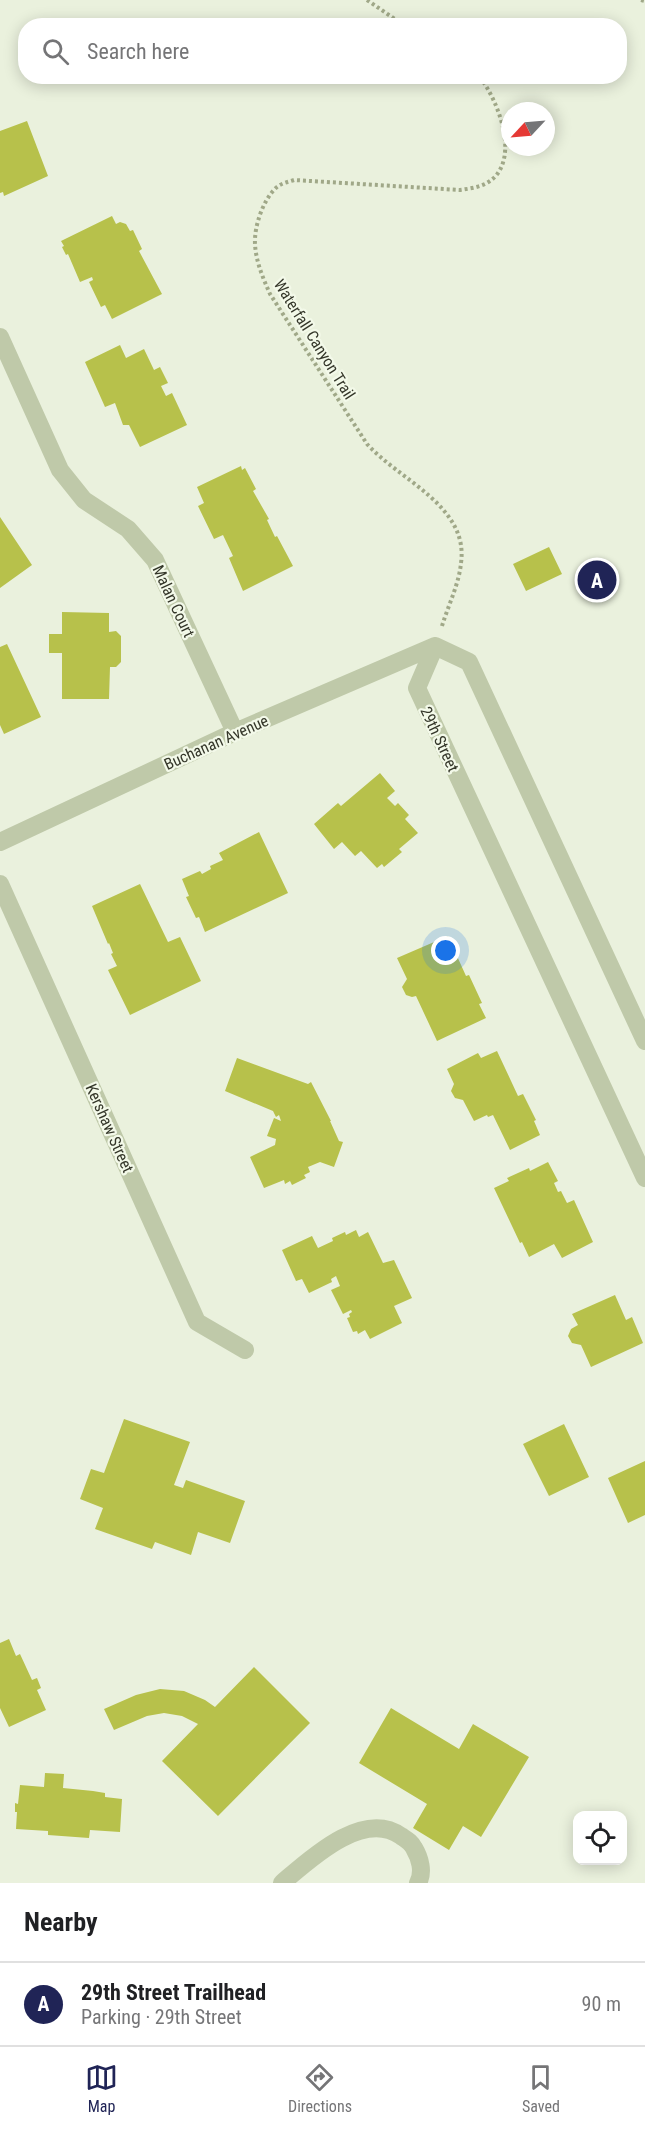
<!DOCTYPE html>
<meta charset="utf-8">
<style>
body{margin:0;font-family:"Roboto Condensed",sans-serif;background:#f2f2f2;color:#202124}
.controls{position:absolute;right:18px;bottom:18px;display:grid;overflow:hidden;border-radius:12px;box-shadow:0 3px 15px #0003}
.controls button{width:54px;height:54px;display:grid;place-items:center;padding:0;border:0;border-bottom:2px solid #e0e0e0;background:#fff;color:#202124;font:30px sans-serif}
.compass{position:absolute;left:501px;top:102px;width:54px;height:54px;border-radius:50%;background:#fff;box-shadow:0 3px 15px #0003;rotate:244deg}
.you{position:absolute;left:446px;top:951px;width:21px;height:21px;margin:-15px;border:4px solid #fff;border-radius:50%;background:#1a73e8;box-shadow:0 0 0 9px #1a73e833}
.badge{display:grid;place-items:center;width:39px;height:39px;border-radius:50%;background:#202456;color:#fff;font-size:20px;font-weight:700}
.pin{position:absolute;translate:-50% -50%;border:3px solid #fff;box-shadow:0 2px 6px #0006}
.list{margin:0;padding:0;list-style:none}
h2{display:flex;justify-content:space-between;align-items:center;height:78px;margin:0;padding:0 24px;font-size:26px}
h2 small{font-size:20px;font-weight:400;color:#757577}
.list li{display:grid;grid-template-columns:39px 1fr auto;gap:18px;align-items:center;box-sizing:border-box;height:84px;padding:0 24px;border-top:2px solid #e0e0e0}
.list b{display:block;font-size:22px;white-space:nowrap}
.list p{margin:0;font-size:20px;white-space:nowrap;color:#757577}
.list em{font-size:20px;font-style:normal;color:#757577}
.icon{flex:none;width:33px;height:33px;fill:none;stroke:currentColor;stroke-width:2;stroke-linecap:round;stroke-linejoin:round}
.map{position:relative;flex:none;width:645px;height:1883px;overflow:hidden}
.search{position:absolute;background:#fff;box-shadow:0 3px 15px #0003;left:18px;right:18px;top:18px;height:66px;display:flex;align-items:center;gap:15px;box-sizing:border-box;padding:0 21px;border-radius:24px;color:#757577;font-size:22px}
.sheet{height:162px;background:#fff}
nav{display:flex;justify-content:space-around;align-items:center;box-sizing:border-box;height:84px;border-top:2px solid #e0e0e0;background:#fff;font-size:16px;color:#757577}
nav a{display:grid;justify-items:center;gap:3px}
nav .on{color:#202456}
.map>svg:first-child{display:block}
</style>
<div class="map">
<svg width="645" height="1883" viewBox="0 0 645 1883">
<rect width="100%" height="100%" fill="#eaf1dd"/>
<!-- building -->
<path fill="#b7c14b" d="M27 121 48 176 4 196 3 192 0 193V131Z
M112 216 116 224 120 222 126 224 130 231 133 230 142 249 139 251 162 294 112 319 105 305 101 307 89 282 93 280 92 277 80 282 68 254 66 255 62 247 64 246 61 241Z
M120 345 126 358 144 349 154 370 160 367 168 383 161 386 166 396 172 393 187 425 140 447 129 425H123L115 403 105 407 85 362Z
M241 466 242 470 245 468 256 489 253 491 269 519 267 520 275 537 277 536 293 566 243 591 229 558 233 556 223 535 214 539 198 506 204 503 197 487Z
M0 517 32 565 0 588Z
M549 547 562 574 526 591 513 564Z
M62 612 109 613V632L116 631 121 636V662L116 667H110L109 699H62V653H49V634H62Z
M7 644 41 717 4 734 0 725V647Z
M380 773 395 791 387 798 395 806 398 803 409 815 405 819 418 833 399 849 402 852 384 867 382 864 377 868 361 851 355 856 342 842 334 849 314 824 338 803 341 806Z
M259 832 288 893 205 932 199 917 196 918 186 897 189 896 182 879 200 871 202 874 211 869 210 866 223 860 219 853Z
M140 884 168 942 180 937 201 981 130 1015 108 970 117 966 111 954 113 953 109 943 108 944 92 906Z
M448 936 466 976 469 975 482 1003 479 1004 486 1018 437 1041 416 996 412 997 406 995 402 987 407 979 397 958Z
M497 1051 518 1096 523 1094 536 1120 534 1121 540 1135 510 1150 493 1115 488 1117 487 1115 474 1121 463 1100 455 1098 451 1091 454 1084 447 1069 478 1053 481 1058Z
M237 1058 308 1084 311 1082 331 1121H330L339 1141 343 1142 334 1167 320 1162 308 1167 310 1172 304 1175 306 1178 292 1185 290 1181 285 1184 284 1180 264 1188 250 1157 275 1145 276 1139 267 1136 274 1118 281 1121 279 1115 276 1117 273 1111 225 1091Z
M548 1162 558 1181 554 1183 558 1192 561 1191 567 1203 574 1200 593 1242 562 1258 554 1244 529 1257 522 1242 520 1243 494 1188 509 1181 507 1178 529 1168 530 1171Z
M356 1230 359 1237 368 1232 383 1263 394 1260 412 1298 394 1306 402 1323 370 1339 365 1330 358 1334 357 1331 353 1332 347 1318 350 1317 349 1314 352 1312 351 1310 343 1314 331 1290 340 1286 336 1276 331 1279 332 1282 309 1293 302 1279 296 1281 282 1250 312 1236 318 1248 333 1241 332 1238 345 1232 346 1235Z
M615 1295 626 1320 632 1317 643 1343 591 1367 581 1345 572 1343 568 1336 571 1329 578 1325 572 1314Z
M124 1419 190 1442 174 1485 183 1488 186 1480 245 1501 230 1543 198 1532 191 1555 155 1542 152 1549 95 1529 103 1508 80 1499 91 1469 104 1473Z
M564 1424 589 1477 549 1496 523 1444Z
M645 1461V1515L628 1523 608 1478Z
M9 1639 16 1656 20 1654 32 1680 37 1678 41 1688 37 1690 46 1710 9 1727 0 1708V1643Z
M254 1667 310 1723 218 1816 162 1761 198 1724 182 1716 164 1713 147 1716 114 1730 104 1709 136 1695 160 1689 184 1691 205 1700 215 1707Z
M391 1708 459 1749 473 1724 529 1757 481 1837 463 1826 449 1850 413 1828 427 1804 359 1763Z
M45 1773 64 1774 63 1788 93 1791 105 1793V1797L122 1799 120 1832 90 1830 89 1838 48 1835V1831L16 1829 17 1812H15V1803L18 1804 20 1785 44 1787Z"/>
<g fill="none" stroke-linecap="round" stroke-linejoin="round">
<!-- path -->
<path stroke="#a0a888" stroke-width="4" stroke-dasharray="3 3" stroke-linecap="butt" d="M367 0 405 26
M641 0 645 1
M442 626C448 606 459 584 461 563 469 506 399 480 367 444L270 294C263 278 256 262 255 244 254 227 263 199 277 187 282 183 288 182 294 180L460 190C474 188 489 186 498 173 516 147 497 99 479 76"/>
<!-- minor -->
<path stroke="#bfc9a9" stroke-width="18" d="M0 337 60 470 84 500 128 529 155 560 235 732
M435 646 417 688 645 1178
M435 646 469 662 645 1041
M0 842 235 732 435 646
M0 884 197 1322 245 1350
M282 1883C310 1859 363 1809 401 1836 407 1840 411 1842 414 1848 420 1858 424 1872 418 1883"/>
</g>
<g text-anchor="middle" stroke-width="4.5" stroke-linejoin="round" paint-order="stroke">
<!-- street labels -->
<g font-size="16" fill="#343629" stroke="#f3f9e9">
<text transform="translate(315 339) rotate(58)" y="6">Waterfall Canyon Trail</text>
<text transform="translate(174 601) rotate(65)" y="6">Malan Court</text>
<text transform="translate(440 739) rotate(65)" y="6">29th Street</text>
<text transform="translate(216 742) rotate(-24)" y="6">Buchanan Avenue</text>
<text transform="translate(110 1128) rotate(66)" y="6">Kershaw Street</text>
</g>
</g>
</svg>
<div class="controls">
<button><svg class="icon" aria-label="locate" viewBox="0 0 24 24"><circle cx="12" cy="12" r="6"/><path d="M12 2v4M12 18v4M2 12h4M18 12h4"/></svg></button>
</div>
<svg class="compass" viewBox="-18 -18 36 36"><path d="M0-13l5 13h-10z" fill="#e53935"/><path d="M0 13l5-13h-10z" fill="#757577"/></svg>
<div class="you"></div>
<div class="pin badge" style="left:597px;top:580px">A</div>
<div class="search"><svg class="icon" aria-label="search" viewBox="0 0 24 24"><circle cx="10" cy="10" r="6"/><path d="M15 15l6 6"/></svg>Search here</div>
</div>
<section class="sheet">
<h2>Nearby<small></small></h2>
<ul class="list">
<li><span class="badge">A</span><div><b>29th Street Trailhead</b><p>Parking · 29th Street</p></div><em>90 m</em></li>
</ul>
</section>
<nav>
<a class="on"><svg class="icon" aria-label="map" viewBox="0 0 24 24"><path d="M3 6l6-2 6 2 6-2v14l-6 2-6-2-6 2zM9 4v14M15 6v14"/></svg>Map</a>
<a><svg class="icon" aria-label="directions" viewBox="0 0 24 24"><path d="M12 3l9 9-9 9-9-9zM9 14v-3h6M13 9l2 2-2 2"/></svg>Directions</a>
<a><svg class="icon" aria-label="saved" viewBox="0 0 24 24"><path d="M7 4h10v16l-5-4-5 4z"/></svg>Saved</a>
</nav>
